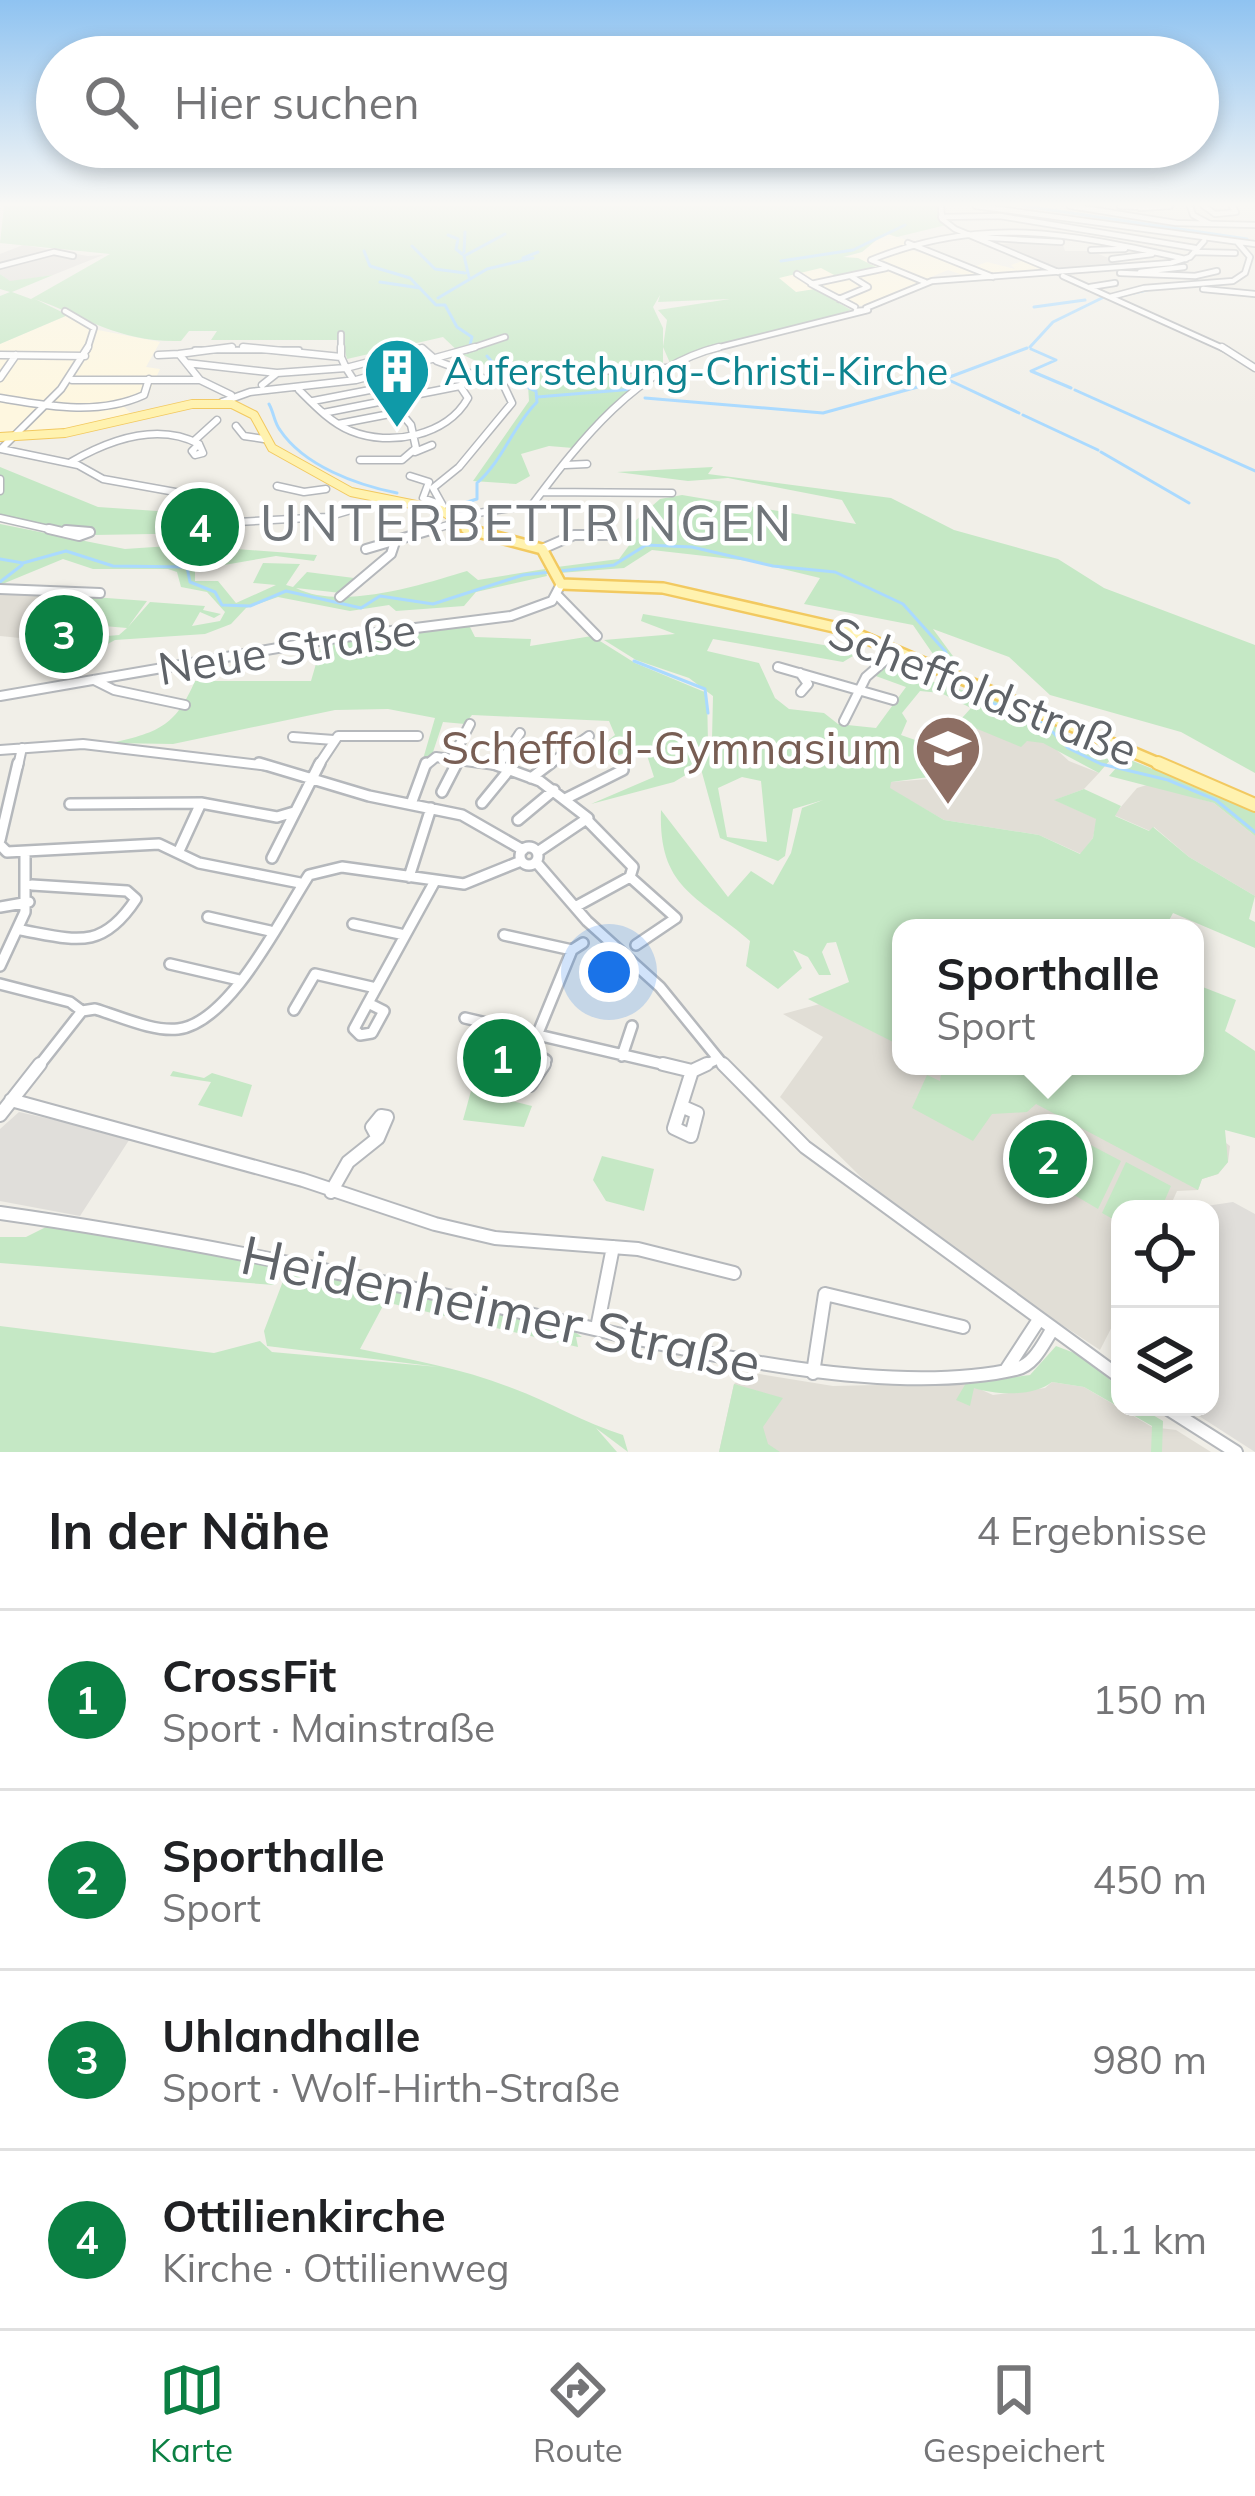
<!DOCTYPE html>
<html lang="de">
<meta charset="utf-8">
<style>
body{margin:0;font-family:Mulish,sans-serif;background:#f6f6f6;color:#202124}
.controls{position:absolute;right:36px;bottom:36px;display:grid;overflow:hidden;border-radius:24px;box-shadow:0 6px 18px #0003}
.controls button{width:108px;height:108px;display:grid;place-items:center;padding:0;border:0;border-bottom:3px solid #e0e0e0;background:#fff;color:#202124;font:60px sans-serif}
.you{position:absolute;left:609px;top:972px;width:42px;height:42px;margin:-30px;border:9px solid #fff;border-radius:50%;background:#1a73e8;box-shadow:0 0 0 18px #1a73e833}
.badge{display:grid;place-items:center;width:78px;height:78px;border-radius:50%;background:#0b8043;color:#fff;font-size:39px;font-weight:700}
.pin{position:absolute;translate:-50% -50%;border:6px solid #fff;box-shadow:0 3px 12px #0006}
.popup{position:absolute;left:892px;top:919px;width:312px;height:156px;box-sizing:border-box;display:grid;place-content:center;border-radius:24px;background:#fff;filter:drop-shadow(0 3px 9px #0005);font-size:39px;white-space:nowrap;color:#757577}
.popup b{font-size:45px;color:#202124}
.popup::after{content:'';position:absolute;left:50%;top:100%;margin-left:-24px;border:24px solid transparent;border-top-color:#fff}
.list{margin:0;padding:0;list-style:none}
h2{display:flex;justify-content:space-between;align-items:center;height:156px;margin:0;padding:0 48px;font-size:51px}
h2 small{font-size:39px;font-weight:400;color:#757577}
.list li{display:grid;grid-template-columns:78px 1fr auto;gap:36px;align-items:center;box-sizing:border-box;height:180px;padding:0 48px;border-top:3px solid #e0e0e0}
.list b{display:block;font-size:45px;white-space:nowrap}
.list p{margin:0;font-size:39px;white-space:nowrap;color:#757577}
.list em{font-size:39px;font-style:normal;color:#757577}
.icon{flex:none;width:66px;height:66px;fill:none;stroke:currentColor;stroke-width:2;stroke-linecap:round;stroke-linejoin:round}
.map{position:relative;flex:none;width:1255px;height:1452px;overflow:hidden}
.search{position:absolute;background:#fff;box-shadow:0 6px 18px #0003;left:36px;right:36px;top:36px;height:132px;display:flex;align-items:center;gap:30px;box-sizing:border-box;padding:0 42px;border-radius:66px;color:#757577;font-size:45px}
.sheet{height:876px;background:#fff}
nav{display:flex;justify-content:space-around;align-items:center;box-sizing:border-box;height:168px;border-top:3px solid #e0e0e0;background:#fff;font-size:33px;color:#757577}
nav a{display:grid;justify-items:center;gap:6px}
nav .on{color:#0b8043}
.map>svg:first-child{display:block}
</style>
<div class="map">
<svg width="1255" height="1452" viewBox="0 0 1255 1452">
<rect width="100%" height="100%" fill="#f1efe8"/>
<!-- commercial -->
<path fill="#fef7e0" d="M885 233 913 242 903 248 973 267 987 262 1015 269 1011 265 1027 259 1054 271 969 277 948 270 861 306 819 289 796 292 778 278 862 252Z
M68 315 98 330 160 342 146 367 160 369 150 391 122 405 131 413 81 428 0 432V344Z"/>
<!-- industrial -->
<path fill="#e0deda" d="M1027 240 1062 242 1065 251H1091L1131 267 1066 273 998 245Z
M23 245 88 256 103 255 53 275 10 282 0 274V254Z
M19 1112 131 1137 80 1216 0 1201V1129Z
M1233 1202 1255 1214V1452L1185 1407H1210V1209H1186Z"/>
<!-- education -->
<path fill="#e1ded6" d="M0 593 72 595 30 639 0 636Z
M992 711 1036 731 1069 761 1099 773 1084 789 1055 800 1097 819 1093 838 1081 854 1039 835 944 820 890 789V782L929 779 960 760 978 740 973 730Z
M1150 784 1214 803 1255 836V896L1189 857 1154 827 1150 831 1114 815 1137 788Z
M901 949V1066H1125L1230 1146 1228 1162 1218 1174 1202 1179 1198 1190 1177 1191 1169 1209H1120V1311L1100 1350 985 1274 863 1179 780 1097 823 1037 783 1014 838 999Z
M747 1372 833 1386 966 1383 993 1395 1045 1388 1052 1382 1084 1387 1152 1427 1176 1430 1211 1452H719L734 1384Z"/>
<!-- green -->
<path fill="#c5e8c5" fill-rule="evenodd" d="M4 206H938V217L946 225 897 237 885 233 862 252 843 257 858 258 878 268 836 276 821 268 779 278 796 292 815 289 851 310 670 363 663 347 667 320 658 310 730 299 658 302 660 295 653 307 663 328V369C635 400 598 415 573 448L549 446 521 454 530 476 516 484 473 481 529 401 528 385 461 354 443 337 347 359 342 340H211L217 331H189L181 341C121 343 88 318 35 299L68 315 0 344V296L10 292 0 289V274L10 281 53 275 12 292 31 299 110 254 0 243Z
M0 467 98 507 216 515 220 521 211 533 94 535 0 518Z
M713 467 708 474 891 498 954 530 1058 559 1104 588 1255 645V773L1181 732 1050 695 1009 657 933 629 961 667 962 678 944 670 913 625 804 604 820 578 749 561 652 550 624 568 559 573 557 567 619 559 636 536 635 521 660 499 682 495 856 524 842 500 728 478 688 481 617 472Z
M0 524 125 549 184 545 317 555 314 561 276 556 195 570V581H218L236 603 276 585 253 583 263 563 300 564 286 585 293 587 307 572 354 578 341 593 296 588C341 611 424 584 467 571L478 580 545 569 547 576 476 592 464 606 396 611 389 605 350 611 278 597 246 608 231 624 205 634 115 640 102 647 94 644 96 637 119 635 127 628 57 622 80 596 147 601 128 627 150 602 205 606 203 610 221 614 214 618 200 612 192 626 220 621 225 612 207 592 181 587 177 572 168 569H93L63 559 0 585Z
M643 614 847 649 853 656 843 662 713 639 707 651 759 663 775 698 789 709 824 713 838 724 876 728 906 687 873 675 885 664C947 693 1015 694 1070 736L1069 743 1110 760 1099 773 1043 743 1027 741 1021 747 975 728 972 736 979 741 960 760 941 768 937 776 891 782 890 788 944 820 1039 835 1080 854 1093 838 1096 819 1054 800 1084 789 1121 806 1115 816 1149 831 1153 827 1189 857 1255 896 1249 919 1255 922V948L1173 913 1165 928H901V1046L808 999 849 982 836 942 827 943 822 952 831 975H819L808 957 793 950 802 968 778 989 746 966 750 941C699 896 658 890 661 810L728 897 751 871 773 885 791 853 802 808 823 800 793 809 785 856 778 861 720 838 701 769 712 739 713 696 689 678 636 660 604 640 675 634 641 621ZM920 691 941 693 971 708 944 738 954 744 935 747 901 735 907 721 902 713ZM742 777 761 781 767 842 727 837 718 788Z
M469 625 475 637 531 639 530 646 592 636 635 663 707 693 708 744 699 767 674 782 591 804 654 777 644 746 614 757 605 743 615 735 609 721 472 715 465 724 443 722 432 755 423 759 435 718 388 709 335 710 173 744 111 743C162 732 176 724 195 681H311L322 643Z
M1125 758 1255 809V836L1214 803 1109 776Z
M1195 984 1236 1000 1225 1031 1255 1051V1138L1225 1130 1228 1162 1218 1174 1202 1179 1198 1190 1036 1104 1027 1112 992 1114 973 1141 912 1108 927 1075 940 1081 942 1066H1195Z
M173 1071 204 1078 212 1073 252 1085 242 1117 198 1105 211 1082 170 1076Z
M471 1091 532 1106 524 1127 463 1120Z
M1087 1143 1121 1161 1098 1209 1064 1189Z
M602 1156 654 1169 644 1211 606 1201 593 1180Z
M1126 1162 1171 1186 1161 1209H1120V1223L1102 1213Z
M54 1223 280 1267 274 1285 0 1263V1237H26Z
M288 1268 568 1327 582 1337H576L578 1347 385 1302 360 1349C412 1360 461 1368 512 1388 550 1402 584 1423 623 1435L628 1452 596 1428 617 1452H0V1326L214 1353 260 1341 272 1352 439 1367 267 1346 264 1331Z
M1056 1346 1085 1357 1118 1387 1120 1407H1139L1163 1421 1162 1452H1151L1152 1426 1084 1387 1052 1382C1033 1397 996 1395 974 1388L970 1406 956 1400 966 1383 1030 1375Z
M734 1384 783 1398 763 1427 768 1444 780 1452H719Z"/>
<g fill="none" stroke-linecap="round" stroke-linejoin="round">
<!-- stream -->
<path stroke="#aadaff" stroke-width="3" d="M1024 206 1247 239
M448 235 458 239 456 249 462 254
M412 246 435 269 465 273
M364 251 370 266 410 278 436 305H445L457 327 472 337 470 345
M464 252 465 232
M523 258 538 252
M781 261 853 250 905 225
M469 277 464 256 505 234
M380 282 420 288
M1116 297 1147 290
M438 298 487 269 533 258
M1034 307 1085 300
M1030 347 1053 322 1104 297
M1031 349 1056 360 1031 371 1071 388
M947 378 1027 348
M951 381 1019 413
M1075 390 1255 471
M537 397 634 389
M645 398 823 413 943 380
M269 404C274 413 274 422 280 430 304 466 357 485 397 493
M1023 415 1098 450
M1101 452 1189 503
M448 508 477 499V483C504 459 512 427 537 402L536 391 529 388 535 381 500 371 487 356
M0 559 23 563 66 551 113 566 187 567 190 582 215 592 222 605 250 606 286 591 361 608 380 596 433 604 523 575 614 565 646 545 692 547 773 566 835 572 903 604 945 651 955 672
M0 582 22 565
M634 661 705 689 708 713
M953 681 955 692 1024 713 1044 723 1068 748 1101 764 1168 780 1216 800 1255 832"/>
<defs>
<path id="minor-far4" d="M941 206 942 219 955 229 1058 272
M976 206 1255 244
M1070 206 1176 223 1255 225
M1120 206 1142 207
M1190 206 1193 215 1210 224
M1204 206 1215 214 1236 212 1232 206
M1140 208 1170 206
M941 217 1000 216 1195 248
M975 237 1061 242
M908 243 993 277
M1091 250 1125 249
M1194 252 1235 253
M1112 259 1152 254
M0 266 54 252 73 256
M1140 272 1184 267
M1120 273 1196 276
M797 274 811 283
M1063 276 1227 350
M1195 276 1217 271
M925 282 871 260C984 214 1071 234 1186 259
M1090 287 1115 283
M1203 289 1255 294
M1110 297 1144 288 1233 281 1245 273 1250 257 1238 243
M839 299 868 287 852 277
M855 307 811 284 886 268
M866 308 932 281 1171 263 1190 257 1204 241
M65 311 94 328 87 350
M341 334V350
M195 350H299
M416 350H424
M466 350 505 337
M708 350 868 310 856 311"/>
<path id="minor-far3" d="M88 347 61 389 1 449 78 465 103 479 192 495
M243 347 341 357 346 368 422 348 437 361 504 386 512 403 459 467 433 488 443 506
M341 347V357
M1222 347 1255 368
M179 354 232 347
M0 355 85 356
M158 355 179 354 200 380 231 395
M187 363 277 373 346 368 353 379
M573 372 666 368
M0 378 16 355
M72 380H200
M262 385 276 374
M299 390C314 405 331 423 351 431 390 447 447 436 468 398L460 386 473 376
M0 398C48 406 98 416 144 395L149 379
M313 401 380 388
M222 402 250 392 356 380 475 347
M323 413 460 386
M338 424 400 412
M236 426 244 436 264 439
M195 440 217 420
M199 444 203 453 195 455 192 451Z
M415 452 432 445
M360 460H402L416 448 411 425 371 377
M71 462C109 440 157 422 199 444
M565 465 587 464
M410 476 429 482 423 498 442 505
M0 479V491
M277 486 304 492 326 489
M543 492 672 493
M451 517 532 505C580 441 637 367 719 347
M0 518 62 532
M219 523 327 517 378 502
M66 530 90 532
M424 532 455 523"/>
<path id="minor-far2" d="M49 529 79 536 90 532 66 530
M366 549 434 529
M542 549 574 535H612
M0 589 100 593
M557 595 597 636
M340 597 391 554 396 539
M778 667 893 700
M800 673 808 684 801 692
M94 680 114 690 185 705
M0 696 336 638 511 616 552 601 561 584
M844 721 866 677 896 651
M293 737 334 740
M0 750 83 744 269 766
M453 757 470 724
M18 766 22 748
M318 766 338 736H418
M425 766 436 757 502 766
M456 766 460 758
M498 766 520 733
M547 766 589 736"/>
<path id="minor-far1" d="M259 763 369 796 462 815 523 850
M491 763 540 781 588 818 539 851
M531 778 551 763
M442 792 457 763
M567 798 623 770
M482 803 509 770
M70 804 201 803 277 817 294 812
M411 804 426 763
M518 820 554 790
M589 822 633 867 630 877
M0 840 18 763
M0 845 7 852 159 844 199 863 300 883
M520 856a9 9 0 1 1 18 0a9 9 0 1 1-18 0Z
M178 853 201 803
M272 858 320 763
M536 862 587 921 660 987 725 1067
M409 877 431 808
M0 907 29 902
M575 907 630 877 676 918 636 945
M208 917 270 931
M353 924 405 935
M21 930C76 940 102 951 136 899L127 891 32 885
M504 935 572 950
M170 964 239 980
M0 966 25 912V854
M0 984 70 1002 82 1011 95 1009C119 1016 153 1032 178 1029 230 1023 281 918 309 875L342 867 464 884 521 861
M368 1003 384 1011 372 1033 360 1035 354 1029Z
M368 1003 435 881
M294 1010 315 974 376 988
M465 1018 675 1067
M531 1051 546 1060 543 1067
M622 1056 632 1026
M38 1067 82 1011
M524 1067 572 950 583 943
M700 1067 718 1059"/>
<path id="minor" d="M526 1064 520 1078 530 1085 544 1064
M663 1064 692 1071 707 1064
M723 1064 805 1147 1120 1377
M11 1100 303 1180 435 1224 495 1238 638 1249 734 1273
M681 1106 697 1113 691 1136 674 1128 692 1071
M0 1115 40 1064
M381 1116 387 1117 378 1138 372 1127Z
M331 1192 348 1162 378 1138
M0 1213C163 1236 324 1269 485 1304 633 1336 868 1403 1016 1369 1034 1365 1043 1344 1052 1330
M597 1328 613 1247
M1006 1370 1038 1321
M813 1373 825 1294 963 1327
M1165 1407 1236 1452"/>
<path id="major-far2" d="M0 437 65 433 192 404H232L254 415 272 448 351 492 441 510 473 532"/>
<path id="major-far1" d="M466 529 542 549 561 584 663 588 847 630 1165 766"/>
<path id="major" d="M1158 763 1255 805"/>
</defs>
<!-- minor-far4 casing -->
<use href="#minor-far4" stroke="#b5b8bc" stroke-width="8"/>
<!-- minor-far3 casing -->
<use href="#minor-far3" stroke="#b5b8bc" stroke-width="9"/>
<!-- minor-far2 casing -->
<use href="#minor-far2" stroke="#b5b8bc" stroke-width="12"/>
<!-- minor-far1 casing -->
<use href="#minor-far1" stroke="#b5b8bc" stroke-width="14"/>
<!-- minor casing -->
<use href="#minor" stroke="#b5b8bc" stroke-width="16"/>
<!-- major-far2 casing -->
<use href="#major-far2" stroke="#f2c960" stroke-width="10"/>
<!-- major-far1 casing -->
<use href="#major-far1" stroke="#f2c960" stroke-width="14"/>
<!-- major casing -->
<use href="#major" stroke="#f2c960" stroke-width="16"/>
<!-- minor-far4 -->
<use href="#minor-far4" stroke="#fff" stroke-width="4.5"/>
<!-- minor-far3 -->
<use href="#minor-far3" stroke="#fff" stroke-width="6"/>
<!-- minor-far2 -->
<use href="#minor-far2" stroke="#fff" stroke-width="8"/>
<!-- minor-far1 -->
<use href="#minor-far1" stroke="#fff" stroke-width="9"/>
<!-- minor -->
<use href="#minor" stroke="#fff" stroke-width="12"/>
<!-- major-far2 -->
<use href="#major-far2" stroke="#fff2af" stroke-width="8"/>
<!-- major-far1 -->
<use href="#major-far1" stroke="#fff2af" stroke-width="9"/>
<!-- major -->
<use href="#major" stroke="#fff2af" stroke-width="12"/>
</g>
<!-- sky -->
<linearGradient id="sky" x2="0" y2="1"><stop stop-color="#8fc3f1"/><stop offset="0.5" stop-color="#f9f8f5"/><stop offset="1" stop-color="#f9f8f5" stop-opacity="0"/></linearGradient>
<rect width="1255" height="409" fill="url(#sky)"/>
<!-- icons -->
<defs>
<symbol id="building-pin" viewBox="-11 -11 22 30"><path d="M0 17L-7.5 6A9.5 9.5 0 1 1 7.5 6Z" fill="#0f9aa8" stroke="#fff"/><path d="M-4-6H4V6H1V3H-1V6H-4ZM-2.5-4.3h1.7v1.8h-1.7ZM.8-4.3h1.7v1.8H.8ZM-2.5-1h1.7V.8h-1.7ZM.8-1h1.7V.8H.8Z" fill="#fff"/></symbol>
<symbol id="school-pin" viewBox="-11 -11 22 30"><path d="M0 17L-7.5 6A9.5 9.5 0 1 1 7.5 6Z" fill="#8d6e63" stroke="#fff"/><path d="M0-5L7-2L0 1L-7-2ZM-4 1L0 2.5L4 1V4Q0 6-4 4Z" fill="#fff"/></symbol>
</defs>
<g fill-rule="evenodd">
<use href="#building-pin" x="359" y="333" width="76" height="104"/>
<use href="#school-pin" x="910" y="710" width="76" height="104"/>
</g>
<g text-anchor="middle" stroke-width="9" stroke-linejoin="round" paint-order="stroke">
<!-- far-culture labels -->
<g font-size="39" fill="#0d838f" stroke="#fff" text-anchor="start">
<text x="444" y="385">Auferstehung-Christi-Kirche</text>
</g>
<!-- street labels -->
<g font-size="45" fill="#5f6368" stroke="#fff">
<text transform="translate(287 649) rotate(-9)" y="16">Neue Straße</text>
<text transform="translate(983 691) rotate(22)" y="16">Scheffoldstraße</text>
</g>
<!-- education labels -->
<g font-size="45" fill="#785e54" stroke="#fff" text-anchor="end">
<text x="902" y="764">Scheffold-Gymnasium</text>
</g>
<!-- quarter labels -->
<g font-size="51" letter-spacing="3" fill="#70757a" stroke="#fff">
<text x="527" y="541">UNTERBETTRINGEN</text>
</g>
<!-- near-street labels -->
<g font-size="54" fill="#5f6368" stroke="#fff">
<text transform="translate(501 1309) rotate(12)" y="19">Heidenheimer Straße</text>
</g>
</g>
</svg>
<div class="controls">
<button><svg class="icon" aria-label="locate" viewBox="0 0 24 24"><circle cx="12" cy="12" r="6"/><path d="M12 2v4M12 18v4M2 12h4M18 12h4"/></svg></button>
<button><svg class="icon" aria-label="layers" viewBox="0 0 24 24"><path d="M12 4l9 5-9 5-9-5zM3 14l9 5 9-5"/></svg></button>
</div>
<div class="you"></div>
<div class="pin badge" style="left:502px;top:1058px">1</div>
<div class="pin badge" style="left:1048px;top:1159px">2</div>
<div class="popup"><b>Sporthalle</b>Sport</div>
<div class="pin badge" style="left:64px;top:634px">3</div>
<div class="pin badge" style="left:200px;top:527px">4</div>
<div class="search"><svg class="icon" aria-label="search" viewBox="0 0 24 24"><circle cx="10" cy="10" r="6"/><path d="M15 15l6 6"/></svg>Hier suchen</div>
</div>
<section class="sheet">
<h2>In der Nähe<small>4 Ergebnisse</small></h2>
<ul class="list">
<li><span class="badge">1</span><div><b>CrossFit</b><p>Sport · Mainstraße</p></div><em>150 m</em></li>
<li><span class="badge">2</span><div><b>Sporthalle</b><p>Sport</p></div><em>450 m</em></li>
<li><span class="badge">3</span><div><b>Uhlandhalle</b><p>Sport · Wolf-Hirth-Straße</p></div><em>980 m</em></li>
<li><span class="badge">4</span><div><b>Ottilienkirche</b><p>Kirche · Ottilienweg</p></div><em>1.1 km</em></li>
</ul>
</section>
<nav>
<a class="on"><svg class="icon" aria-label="map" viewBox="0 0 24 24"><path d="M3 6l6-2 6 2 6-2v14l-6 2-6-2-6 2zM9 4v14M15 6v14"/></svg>Karte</a>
<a><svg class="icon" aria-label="directions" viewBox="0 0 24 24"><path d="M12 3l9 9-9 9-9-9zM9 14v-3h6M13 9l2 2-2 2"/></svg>Route</a>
<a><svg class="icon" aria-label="saved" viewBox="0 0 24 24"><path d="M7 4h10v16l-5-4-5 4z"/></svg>Gespeichert</a>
</nav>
